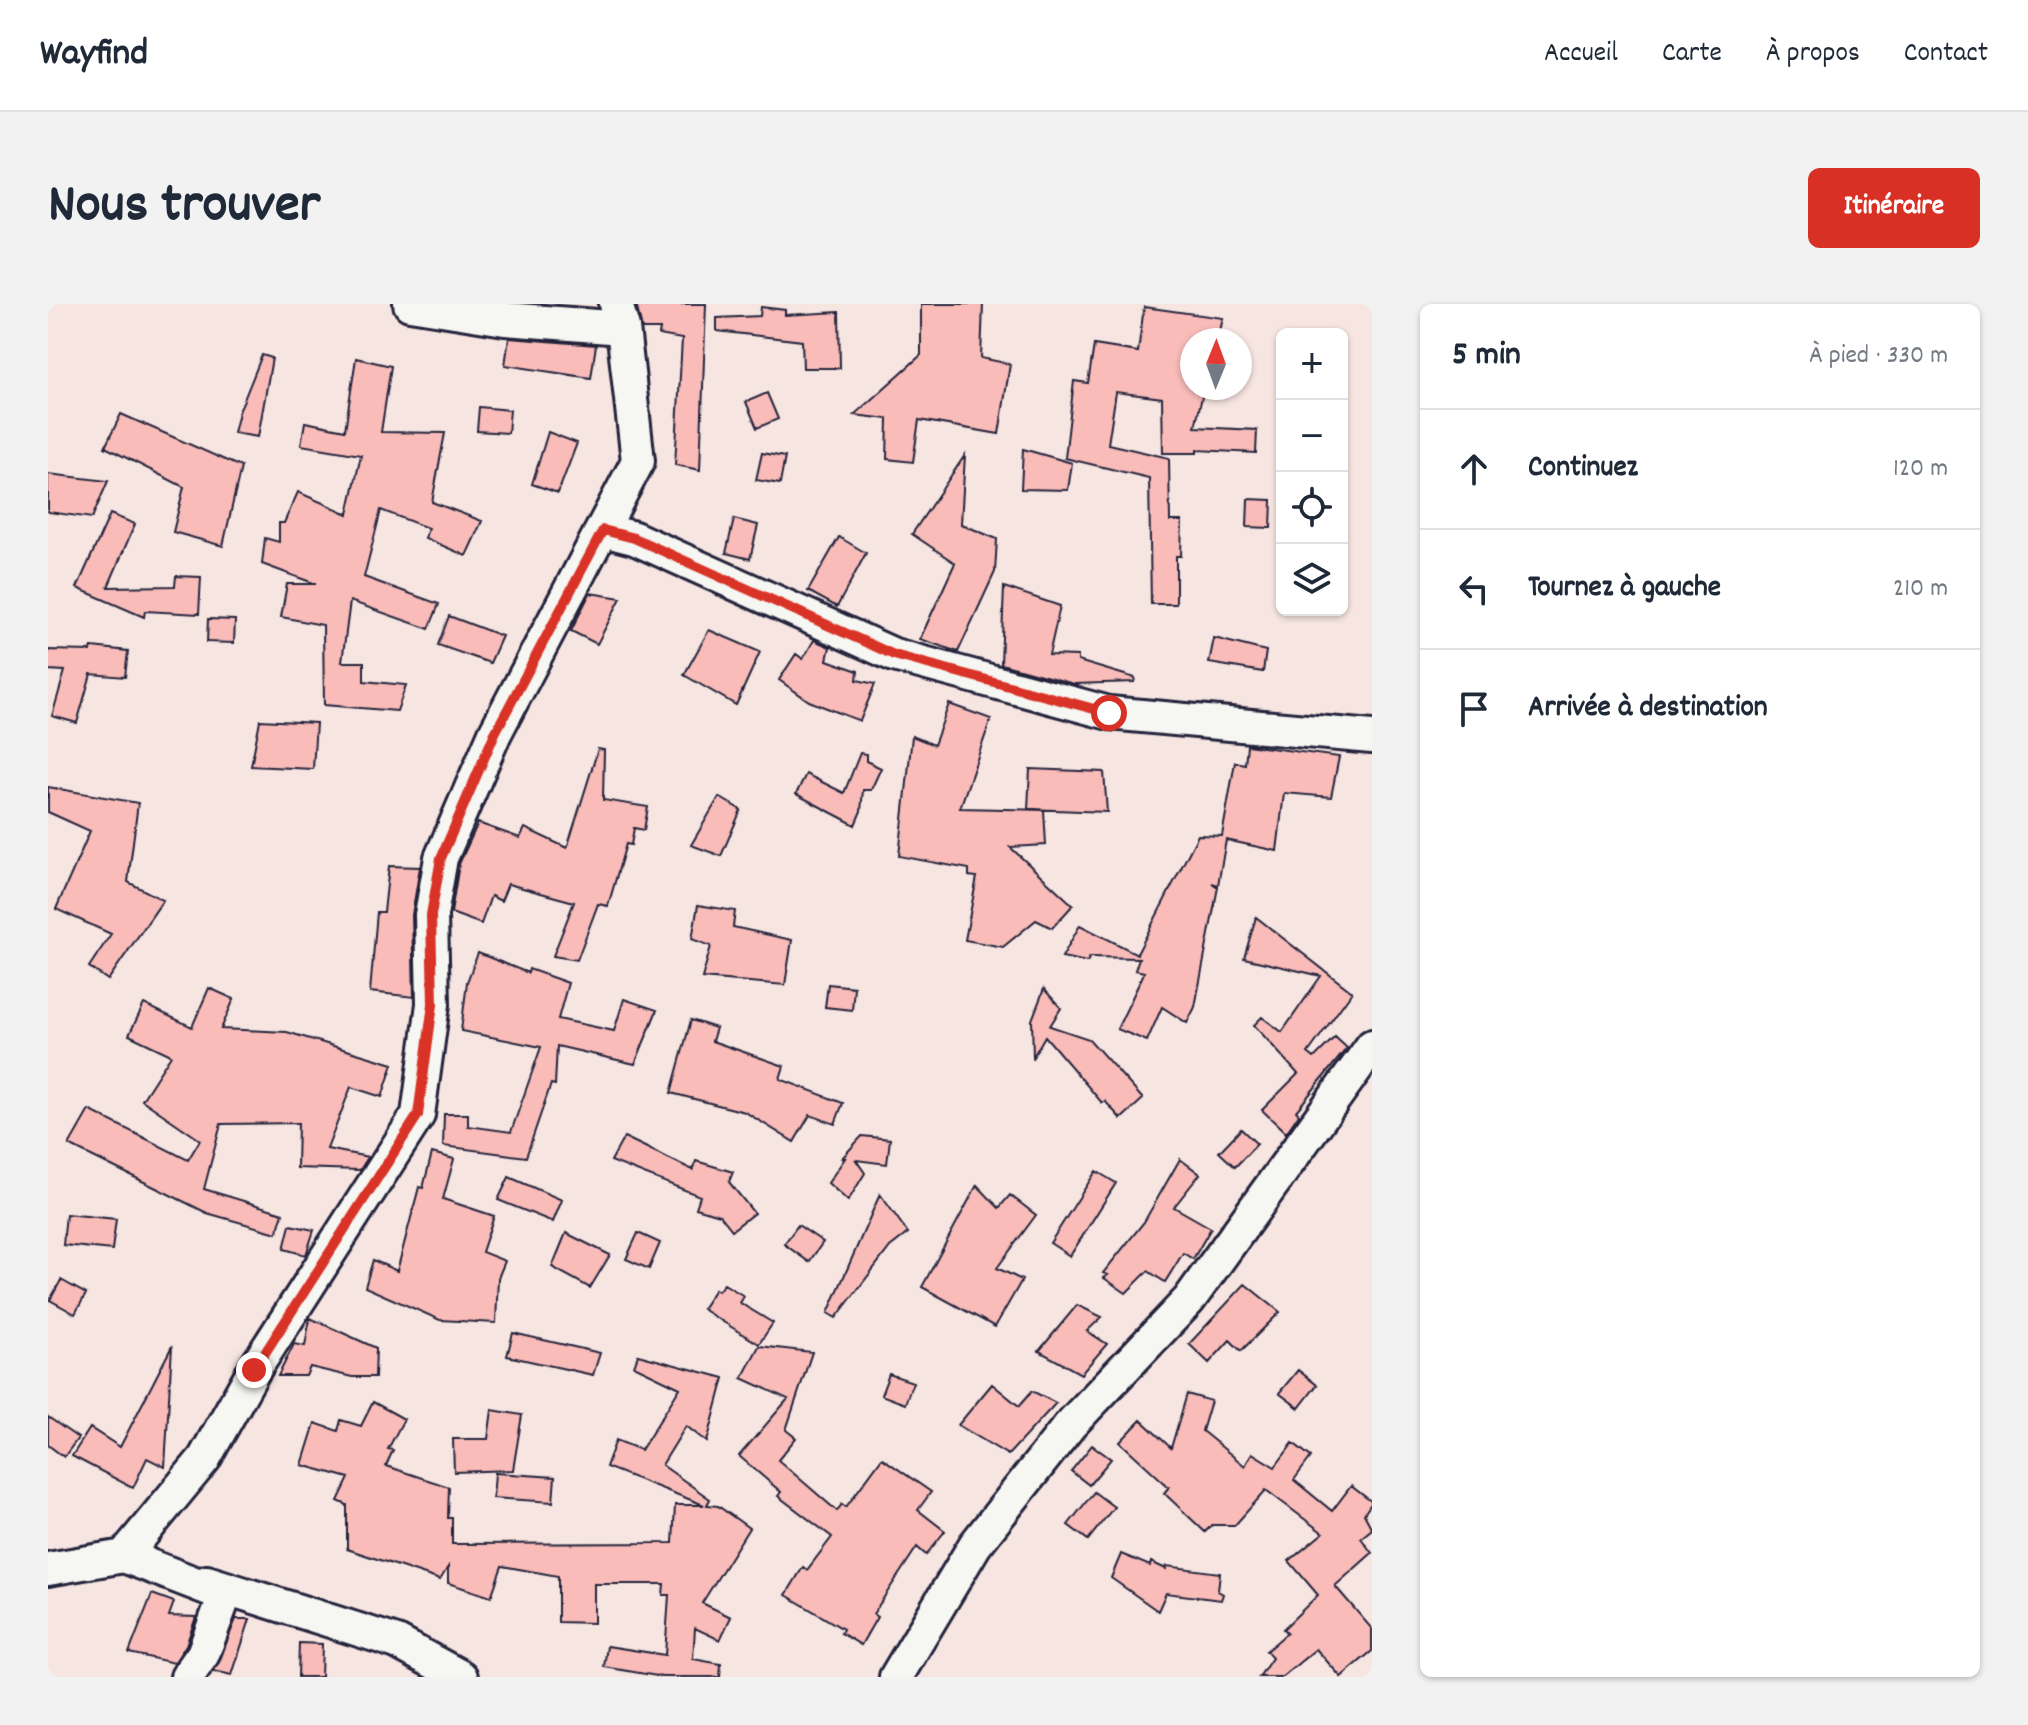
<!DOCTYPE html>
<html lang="fr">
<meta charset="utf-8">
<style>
body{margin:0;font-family:Dekko,sans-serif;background:#f2f2f3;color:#1f2937}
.controls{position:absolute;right:24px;top:24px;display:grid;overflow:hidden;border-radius:12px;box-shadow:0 2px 6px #0004}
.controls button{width:72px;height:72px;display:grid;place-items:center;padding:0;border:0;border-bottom:2px solid #e0e1e3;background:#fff;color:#1f2937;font:40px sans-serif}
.compass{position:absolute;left:1132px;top:24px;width:72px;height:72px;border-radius:50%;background:#fff;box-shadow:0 2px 6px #0004;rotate:1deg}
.stop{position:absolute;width:24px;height:24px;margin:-18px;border:6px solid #d93025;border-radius:50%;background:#fff}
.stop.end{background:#d93025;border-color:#fff;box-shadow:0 2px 8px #0008}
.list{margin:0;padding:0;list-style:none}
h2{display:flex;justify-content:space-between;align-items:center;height:104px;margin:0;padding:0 32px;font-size:34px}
h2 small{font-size:26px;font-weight:400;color:#747a83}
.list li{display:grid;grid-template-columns:52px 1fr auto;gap:24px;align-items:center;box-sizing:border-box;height:120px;padding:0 32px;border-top:2px solid #e0e1e3}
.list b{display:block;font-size:30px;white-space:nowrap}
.list em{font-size:26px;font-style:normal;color:#747a83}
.icon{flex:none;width:44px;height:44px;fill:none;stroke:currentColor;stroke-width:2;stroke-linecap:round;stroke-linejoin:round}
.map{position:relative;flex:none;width:1324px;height:1373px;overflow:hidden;border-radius:12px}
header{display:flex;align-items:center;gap:48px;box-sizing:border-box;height:112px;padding:0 40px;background:#fff;border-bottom:2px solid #e0e1e3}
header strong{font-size:38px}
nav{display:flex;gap:44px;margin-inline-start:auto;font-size:28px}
.intro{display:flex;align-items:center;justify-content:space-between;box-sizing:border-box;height:192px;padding:0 48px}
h1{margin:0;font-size:56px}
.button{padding:20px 36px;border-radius:12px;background:#d93025;color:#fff;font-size:28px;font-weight:700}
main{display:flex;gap:48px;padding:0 48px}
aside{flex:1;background:#fff;border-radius:12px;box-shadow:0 2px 6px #0004}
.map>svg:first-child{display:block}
</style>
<header>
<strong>Wayfind</strong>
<nav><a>Accueil</a><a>Carte</a><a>À propos</a><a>Contact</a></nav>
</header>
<div class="intro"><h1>Nous trouver</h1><a class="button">Itinéraire</a></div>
<main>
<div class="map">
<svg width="1324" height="1373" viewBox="0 0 1324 1373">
<rect width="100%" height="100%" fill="#f7e5e1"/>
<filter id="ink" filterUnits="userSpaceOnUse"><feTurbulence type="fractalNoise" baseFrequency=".0125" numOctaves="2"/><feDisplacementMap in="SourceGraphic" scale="16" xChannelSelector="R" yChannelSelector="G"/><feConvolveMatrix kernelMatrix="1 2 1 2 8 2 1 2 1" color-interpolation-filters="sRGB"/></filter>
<g filter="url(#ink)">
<!-- building -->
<path fill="#f9bcb9" stroke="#22223b" stroke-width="2" d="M588 0H658L652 166 627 161 634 35 611 31 612 25H594Z
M873 0H935L933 54 962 60 951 130 871 116 865 158 839 155 840 115 806 111 873 51Z
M713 3 737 6V11L791 8 792 64H755L754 37 669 27V14L712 12Z
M1096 3 1175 14 1170 36H1144V84H1156L1147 123 1209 126 1208 149 1149 146V149H1115L1114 94 1068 88 1060 140 1121 154 1122 217H1134L1133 252H1128V300H1103L1101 174 1017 154 1026 77 1040 79 1046 41 1090 48Z
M461 34 548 41 543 74 457 61Z
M214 51 224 54 210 133 186 129 191 108Z
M308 54 343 62 333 128 397 129 384 198 434 217 418 252 377 234 380 224 333 206 316 273 391 300 381 325 302 297 294 358H316V377L358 381 349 407 276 401 275 321 233 313 239 280H268L214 260 217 234 231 238V219H236L250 188 300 210 313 151 253 141 257 118 297 126Z
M719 89 730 115 709 124 698 98Z
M431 103 462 106 460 129 429 127Z
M73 110 193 163 175 242 125 228 136 183 57 143Z
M500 128 529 139 510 189 484 180Z
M975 145 1024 159 1020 186 973 185Z
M714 149 737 153 732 180 708 176Z
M917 151 913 220 949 235 947 268 910 348 872 335 907 259 864 230Z
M0 170 60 177 44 214 0 208Z
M1200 195 1224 196 1223 224 1199 223Z
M62 210 87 220 60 283 127 282 128 272 153 273 151 310 97 307 96 313 29 284Z
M686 215 710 221 702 255 678 249Z
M791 233 818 249 789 303 760 287Z
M956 283 1012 302 1001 351 1030 352V357L1087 374 1086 378 1026 380 953 360Z
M542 289 573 294 549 340 523 327Z
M401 312 454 332 442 359 390 341Z
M160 315 187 316 186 339 159 338Z
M661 326 712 348 688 401 636 371Z
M1166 334 1218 347 1215 368 1161 359Z
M766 336 782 343 779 356 810 367 809 376 827 380 812 417 761 397 731 376 748 350 755 355Z
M44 343 80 347 77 373 43 370 29 419 4 412 17 367 0 366V346L43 347Z
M901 400 943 415 912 504 996 506 998 541 962 543 1025 601 1004 624 988 616 955 643 917 636 929 573 921 572V565L851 552 864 432 886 441Z
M212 416 268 419 265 465 203 462Z
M1199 441 1291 453 1283 493 1236 489 1229 547 1178 536 1170 581 1164 579 1170 583 1147 703 1139 719 1114 703 1099 737 1069 725 1095 671 1096 668 1087 666 1091 654 1042 653 1039 658 1014 653 1032 621 1089 650 1150 531 1174 532 1187 458 1197 460Z
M550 445 556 446 555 496 600 503 596 526 586 524 583 541 578 540 560 602 550 600 529 656 505 652 526 598 460 580 453 597 443 592 433 620 403 609 411 560 430 519 472 534 477 524 519 544Z
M812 449 818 450V457L833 464 823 486H815L813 507 807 521 748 490 758 470 796 489Z
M982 465 1056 468 1059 508 980 505Z
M0 483 90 499 80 578 115 596 60 676 41 663 63 630 8 605 42 527 0 508Z
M671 493 693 506 673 552 643 541Z
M341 562 372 563 364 611 366 693 322 688 329 608H336Z
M650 601 687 607 685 623 744 636 737 681 654 674 663 642 644 635Z
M1208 613 1304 688 1260 749 1266 754 1287 733 1299 744 1248 807 1251 810 1238 829 1214 806 1250 770 1206 721 1214 713 1234 728 1273 672 1196 654Z
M430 649 480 669 481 665 520 679 510 715 566 727 576 695 609 706 587 760 509 742 507 781 503 780 478 853 395 842 396 810H420V822L463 828 493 743 413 727 419 678Z
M780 680 806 683 804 706 777 703Z
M161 684 186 695 173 725 239 728 345 760 334 793 303 783 279 845 320 853 312 866 249 864 250 819 173 820 156 885 235 909 229 929 159 909 21 841 41 806 140 856 152 836 94 796 123 751 81 731 96 700 144 723Z
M996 685 1013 704 1002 722 1041 735 1095 795 1073 815 1057 797 1054 799 997 732 985 753 984 716Z
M643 716 668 724 664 737 736 762 732 775 795 799 787 820 762 811 746 838 697 808 623 789Z
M1193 825 1209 840 1187 863 1171 848Z
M814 832 842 835 839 860 808 856 817 869 800 897 780 879 797 854H794Z
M576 833 645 866 648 857 685 868 681 878 706 909 684 926 672 911 648 904 652 892 563 857Z
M384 849 406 855 395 895 446 912 434 948 457 957 450 974 448 1019 392 1016 317 983 325 956 349 967 371 883 375 884Z
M1132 855 1152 870 1126 903 1163 924 1145 955 1135 949 1117 978 1100 967 1078 989 1056 974 1060 971 1055 969 1096 918Z
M1048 867 1068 879 1022 952 1002 939Z
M461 873 514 896 505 918 450 896Z
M929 881 951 904 962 891 988 911 949 964 974 976 947 1023 874 983Z
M832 890 860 929 842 943 788 1014 780 1009Z
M18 910 68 915 64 946 15 941Z
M242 921 266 926 258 951 236 945Z
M750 921 775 938 761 958 736 940Z
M518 929 562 951 542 984 504 963Z
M590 929 612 939 601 965 578 955Z
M13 976 38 990 27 1010 2 996Z
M676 980 696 992 692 999 725 1019 711 1040 654 1005 667 985 670 987Z
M1197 980 1232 1008 1193 1047 1182 1036 1161 1059 1141 1040Z
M1029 1001 1054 1013 1039 1027 1059 1040 1033 1070 991 1047Z
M262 1014 328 1044 327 1073H304L262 1063 258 1072H230L246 1040 257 1042Z
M465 1029 552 1049 545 1071 459 1052Z
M124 1042 117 1163 99 1154 85 1184 24 1152 42 1124 72 1143Z
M711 1042 764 1048 738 1126 748 1134 730 1156 789 1207 794 1200 798 1203 834 1154 883 1188 870 1206 897 1227 878 1251 869 1243 825 1310 829 1313 813 1341 793 1329 795 1325 738 1291 755 1263 759 1266 784 1233 730 1192 733 1188 691 1152 740 1095 694 1074Z
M590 1051 676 1074 659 1138 638 1122 614 1161 662 1195 659 1201 670 1202 701 1224 654 1299 683 1313 672 1336 647 1324 645 1355 673 1360 672 1373H615L556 1363 559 1342 617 1351 621 1291H615L616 1280H546V1319L510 1318V1272L454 1262 443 1293 400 1279V1263L392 1276 299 1245V1201L290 1197 301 1174 254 1161 267 1119 290 1127 293 1116 313 1122 325 1098 356 1115 340 1145 345 1146 338 1162 401 1183 400 1214H404V1240L625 1239 627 1201H656L558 1163 568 1136 593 1146 632 1084 586 1062Z
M1250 1066 1269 1081 1251 1104 1231 1089Z
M841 1070 865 1078 857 1100 833 1091Z
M944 1080 971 1102 984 1087 1008 1099 960 1151 910 1121Z
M1139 1090 1163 1097 1154 1127 1197 1162 1204 1149 1227 1163 1245 1139 1263 1153 1246 1176 1284 1207 1303 1182 1324 1198 1316 1210 1324 1225 1313 1234 1324 1249 1287 1282 1324 1325V1347L1293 1373 1268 1345 1234 1373H1211L1224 1354 1218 1347 1239 1329 1235 1325 1270 1291 1241 1257 1275 1229 1218 1186 1187 1221H1164L1157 1228 1116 1189 1121 1183 1072 1138 1093 1116 1123 1144Z
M444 1106 474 1111 465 1166 406 1168 405 1135H440Z
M0 1113 30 1134 16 1153 0 1141Z
M1044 1141 1063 1155 1041 1181 1023 1167Z
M447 1169 507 1173 505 1198 445 1194Z
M1046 1188 1066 1203 1040 1236 1020 1221Z
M1073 1250 1102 1262 1103 1258 1118 1265 1119 1262 1172 1269 1170 1287 1175 1290 1173 1296 1118 1289 1110 1307 1063 1274Z
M104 1290 126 1298 121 1312 148 1313 138 1341 126 1359 81 1349Z
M188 1315H202L184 1371 166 1367Z
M251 1339 274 1340 273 1373H250Z"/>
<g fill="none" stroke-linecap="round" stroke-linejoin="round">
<defs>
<path id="minor" d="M362 0 457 15 575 24
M555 226 586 234 846 351 1061 409 1324 433
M0 1265 76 1252 95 1258
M159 1278 349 1338 413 1373
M139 1373 155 1350 177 1291 76 1252 156 1155 206 1066 370 811 385 700 383 611 393 554 447 429 590 157 575 24 568 0
M848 1373 927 1241 1022 1121 1141 996 1324 742"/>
</defs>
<!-- minor casing -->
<use href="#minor" stroke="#22223b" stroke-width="38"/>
<!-- minor -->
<use href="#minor" stroke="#f6f6f2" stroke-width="32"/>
</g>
</g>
<g fill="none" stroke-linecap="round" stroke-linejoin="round" filter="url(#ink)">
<!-- route -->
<path stroke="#d93025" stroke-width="10" d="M206 1066 370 811 385 700 383 611 393 554 447 429 555 226 586 234 846 351 1061 409"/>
</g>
</svg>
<div class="controls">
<button>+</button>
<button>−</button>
<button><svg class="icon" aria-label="locate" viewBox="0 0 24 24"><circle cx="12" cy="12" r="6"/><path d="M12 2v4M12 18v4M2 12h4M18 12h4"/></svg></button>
<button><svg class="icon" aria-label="layers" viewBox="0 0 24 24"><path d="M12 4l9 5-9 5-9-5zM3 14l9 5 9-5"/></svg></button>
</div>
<svg class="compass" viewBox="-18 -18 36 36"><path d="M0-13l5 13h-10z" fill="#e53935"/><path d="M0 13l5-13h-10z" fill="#747a83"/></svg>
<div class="stop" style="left:1061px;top:409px"></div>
<div class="stop end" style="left:206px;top:1066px"></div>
</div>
<aside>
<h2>5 min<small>À pied · 330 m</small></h2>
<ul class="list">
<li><svg class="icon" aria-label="ahead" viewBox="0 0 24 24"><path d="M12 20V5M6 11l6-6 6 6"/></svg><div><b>Continuez</b></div><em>120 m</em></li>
<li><svg class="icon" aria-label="left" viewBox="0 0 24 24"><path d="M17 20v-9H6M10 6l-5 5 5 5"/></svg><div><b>Tournez à gauche</b></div><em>210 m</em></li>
<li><svg class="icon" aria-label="arrive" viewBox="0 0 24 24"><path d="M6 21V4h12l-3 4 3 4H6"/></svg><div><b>Arrivée à destination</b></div></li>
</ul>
</aside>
</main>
